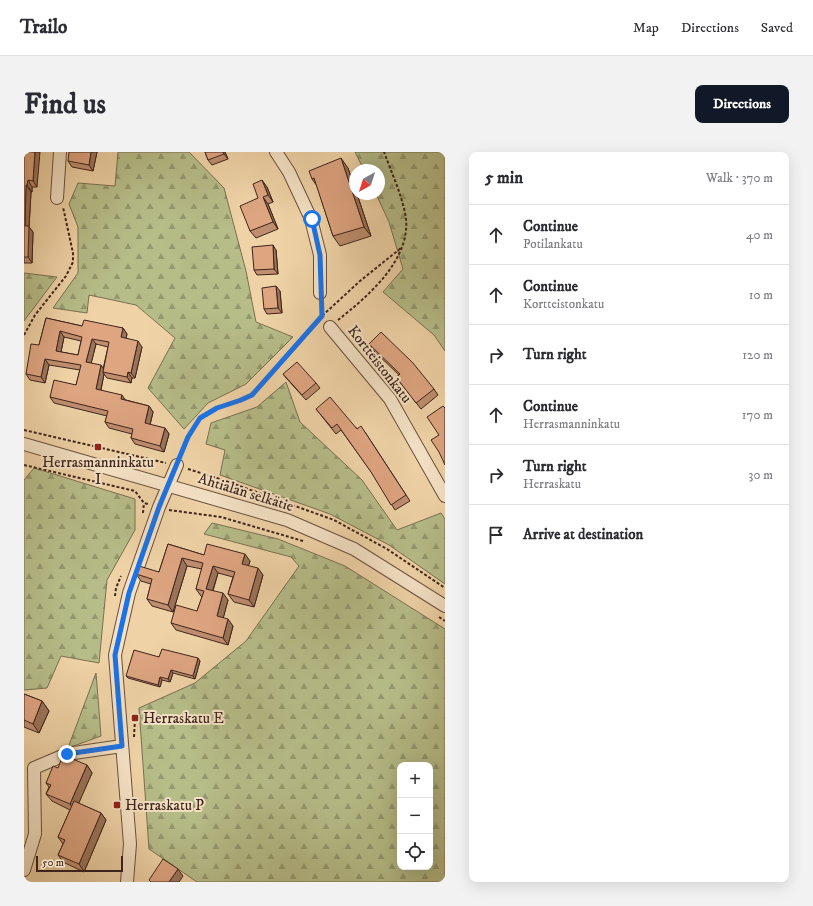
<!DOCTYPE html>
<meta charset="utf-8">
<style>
body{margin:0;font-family:"IM FELL DW Pica",serif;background:#f2f2f3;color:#2b2b33}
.controls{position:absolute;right:12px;bottom:12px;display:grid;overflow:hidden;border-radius:8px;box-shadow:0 4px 16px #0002}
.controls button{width:36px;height:36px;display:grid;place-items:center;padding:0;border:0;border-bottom:1px solid #e1e1e2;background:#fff;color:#2b2b33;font:20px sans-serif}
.compass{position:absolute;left:325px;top:12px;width:36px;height:36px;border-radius:50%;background:#fff;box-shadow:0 4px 16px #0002;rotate:219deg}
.scale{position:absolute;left:12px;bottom:10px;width:87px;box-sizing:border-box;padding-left:4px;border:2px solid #3e241b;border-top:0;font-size:11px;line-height:14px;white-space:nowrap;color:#3e241b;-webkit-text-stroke:3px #f5e2c6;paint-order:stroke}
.stop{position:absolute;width:12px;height:12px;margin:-9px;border:3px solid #1a73e8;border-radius:50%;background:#fff}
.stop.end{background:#1a73e8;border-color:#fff;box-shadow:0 1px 4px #0008}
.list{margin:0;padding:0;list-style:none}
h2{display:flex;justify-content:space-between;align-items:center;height:52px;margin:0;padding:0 16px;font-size:17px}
h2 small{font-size:13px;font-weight:400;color:#7c7c81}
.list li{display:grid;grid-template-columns:26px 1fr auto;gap:12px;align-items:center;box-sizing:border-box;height:60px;padding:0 16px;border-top:1px solid #e1e1e2}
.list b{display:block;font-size:15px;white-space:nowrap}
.list p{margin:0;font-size:13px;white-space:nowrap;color:#7c7c81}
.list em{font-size:13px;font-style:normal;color:#7c7c81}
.icon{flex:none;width:22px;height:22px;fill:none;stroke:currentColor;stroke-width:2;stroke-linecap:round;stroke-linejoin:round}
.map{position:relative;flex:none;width:421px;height:730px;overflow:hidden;border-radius:8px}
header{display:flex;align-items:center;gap:24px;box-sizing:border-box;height:56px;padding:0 20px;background:#fff;border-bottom:1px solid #e1e1e2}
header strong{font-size:19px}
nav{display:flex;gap:22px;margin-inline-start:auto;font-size:14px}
.intro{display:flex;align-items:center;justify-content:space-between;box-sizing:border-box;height:96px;padding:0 24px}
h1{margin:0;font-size:28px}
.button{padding:10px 18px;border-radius:8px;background:#111827;color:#fff;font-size:14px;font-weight:700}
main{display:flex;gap:24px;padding:0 24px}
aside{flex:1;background:#fff;border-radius:8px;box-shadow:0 4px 16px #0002}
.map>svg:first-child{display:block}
</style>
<header>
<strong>Trailo</strong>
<nav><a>Map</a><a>Directions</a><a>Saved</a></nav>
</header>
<div class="intro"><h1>Find us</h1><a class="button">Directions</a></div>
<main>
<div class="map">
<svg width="421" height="730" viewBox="0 0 421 730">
<defs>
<pattern id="forest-firs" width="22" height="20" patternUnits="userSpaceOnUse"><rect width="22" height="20" fill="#b6bd89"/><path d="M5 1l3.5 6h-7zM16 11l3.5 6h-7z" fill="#95996f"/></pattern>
</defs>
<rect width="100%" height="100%" fill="#efd3a7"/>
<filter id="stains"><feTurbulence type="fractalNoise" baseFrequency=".005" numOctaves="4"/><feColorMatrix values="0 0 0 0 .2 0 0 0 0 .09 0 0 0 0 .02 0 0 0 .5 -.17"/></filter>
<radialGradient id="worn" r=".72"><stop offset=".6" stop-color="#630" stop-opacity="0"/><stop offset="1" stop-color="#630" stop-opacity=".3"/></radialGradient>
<!-- forest -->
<path fill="url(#forest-firs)" stroke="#7a7052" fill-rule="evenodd" d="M94 0H165L200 36 222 119 232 170 269 185 222 232 184 251 160 277 124 236 151 186 112 153 65 143 63 161 29 156 54 121V75L45 52 54 31 91 34Z
M331 0H421V199L410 183 359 140 379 117 365 70 352 42H355V18H340Z
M0 121 33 125 0 169Z
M262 230 276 270 338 328 373 378 417 361 421 367V432L365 393 306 362 196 323 201 298 182 292 187 271 233 255Z
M10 316 111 347V378L83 428 75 511 37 504 23 536 0 538V328Z
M188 371 254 387 321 414 421 477V730H173L125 697 115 556 171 531 222 489 275 414 267 405 180 382ZM376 613H406V715H376Z
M72 521 77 584 44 596Z"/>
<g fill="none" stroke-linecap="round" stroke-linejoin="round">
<defs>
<path id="minor" d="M252 0 265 20 287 67 296 103V141
M33 46 36 0
M306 175 366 247 421 344
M0 292 263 368 330 397 421 454
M10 616 43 602 98 594
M0 718 11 682 10 616
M103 730 106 692 91 503 105 441 135 355 153 313"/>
</defs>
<!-- minor casing -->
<use href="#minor" stroke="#6a503e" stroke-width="14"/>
<!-- path -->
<path stroke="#3e241b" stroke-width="2" stroke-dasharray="3 2" stroke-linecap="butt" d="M297 153 298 164
M314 168C343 145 386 109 382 67 379 45 368 22 360 0
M0 183 11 163 42 124 49 110V101L39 55
M0 278 142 311
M157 303 164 285 176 266 193 256 217 249 228 243 298 164 336 129 377 96
M0 313 111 339 120 351 124 352
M119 315 121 307
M164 317 199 328 310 368 363 397 421 436
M145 358 197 365 279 389
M119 361 120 351
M91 444 92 436 97 424
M415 465 421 469
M110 585 111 566"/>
<!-- minor -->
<use href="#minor" stroke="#f5e2c6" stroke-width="12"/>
</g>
<!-- wall -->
<path fill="#bf8e6f" stroke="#3e241b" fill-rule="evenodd" d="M0 0 13 35H8V40H7L5 75 9 80 8 111H0Z
M73 0 69 19 48 15 44 9Z
M181 0H201L204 7 188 13 184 8Z
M324 16 331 37V42H333L347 84 316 94 309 84 293 34 288 27Z
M243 35 249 50 244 52 254 77 232 86 226 79 234 46Z
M252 98 254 122 233 123 230 118Z
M256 139 258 161 243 162 240 157Z
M22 166 58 174 99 176 103 182 102 186 118 195 111 226H108L107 231 83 226 80 222 77 238 102 248 125 254 129 260 126 273 141 276 145 282 140 300 111 292 107 286 108 282 85 276 81 270 83 264 30 251 26 245 52 233 56 218 25 213 21 231 6 228 2 222 15 193ZM40 185 57 189 54 203 37 200ZM72 192 84 195 79 217 67 211Z
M345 192 410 237 414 243 397 257 372 225 375 223 350 199Z
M259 222 292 231 296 236 282 248 263 227Z
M292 257 341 280 386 349 371 358 348 321 317 278 312 282Z
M144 392 180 403 226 409 224 414 239 423 230 455 210 450 204 442 209 425 194 421 189 439 204 448 199 466 209 474 204 493 152 478 147 471 173 459 178 445 177 444 172 437 178 417 163 414 149 460 128 454 123 447 127 432 117 429 112 422 135 420Z
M135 505 176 509 171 527 149 521 146 530 138 528 136 535 104 526 102 524Z
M0 542 18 549 25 559 15 581 0 575Z
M63 613 68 621 54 651 77 661 82 668 60 720 39 710 34 703 39 692 34 685 46 658 28 649 22 642 25 635 22 631 34 616Z"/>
<!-- shaded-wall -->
<path fill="#9b745a" stroke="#3e241b" d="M11 0H16L13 35 9 29Z
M67 0H73L69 19 65 13Z
M199 0H201L204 7 200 2Z
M317 6 324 16 331 37V42H333L347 84 340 75Z
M4 28 8 35V40L3 33Z
M238 28 243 35 249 50 244 43Z
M2 33 7 40 5 75 9 80 8 111 4 105 1 74Z
M239 45 244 52 254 77 249 70Z
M249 93 252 98 254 122 250 117Z
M252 134 256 139 258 161 254 156Z
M99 176 103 182 101 191 97 185Z
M36 179 40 185 36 205 32 199Z
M68 187 72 192 66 216 62 210Z
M114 189 118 195 111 226 107 221Z
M21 207 25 213 21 231 17 225Z
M77 213 81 219 79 220 80 222 76 242 72 237Z
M104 220 108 226 107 231 103 225Z
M98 243 102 249 97 247Z
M125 254 129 260 125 277 121 271Z
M141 276 145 282 140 300 136 294Z
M221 402 226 409 223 419 218 412Z
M158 406 163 414 149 460 144 453Z
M189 414 194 421 187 444 182 437Z
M234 416 239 423 230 455 225 448Z
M199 441 204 448 198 471 193 464Z
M204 467 209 474 204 493 199 486Z
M174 506 176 509 171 527 169 524Z
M147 518 149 521 146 530 144 527Z
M136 525 138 528 136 535 134 533Z
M18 549 25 559 15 581 9 572Z
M63 613 68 621 51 660 46 652Z
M77 661 82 668 60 720 55 712Z
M154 717 159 724 155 730H145Z"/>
<!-- building -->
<path fill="#dea581" stroke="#3e241b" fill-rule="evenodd" d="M0 0H11L9 29 4 28 3 33H2L1 74H5L4 105H0Z
M45 0H67L65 13 44 9Z
M181 0H199L200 2 184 8Z
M317 6 340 75 309 84 290 26 288 27 285 19Z
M238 28 244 43 239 45 249 70 226 79 216 54 234 46 229 32Z
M249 93 250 117 230 118 228 95Z
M252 134 254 156 240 157 238 136Z
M22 166 58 174 60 168 99 176 97 185 114 189 107 221 104 220 103 225 79 220 85 190 68 187 62 210 77 213 72 237 98 243 97 247 125 254 121 271 141 276 136 294 107 286 109 277 81 270 84 259 26 245 30 228 52 233 57 213 21 207 17 225 2 222 7 192 15 193ZM36 179 58 185 54 203 32 199Z
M357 180 389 211 410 237 392 251 372 225 376 222 345 192Z
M273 210 292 231 278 243 259 222Z
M306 245 333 277 337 274 382 343 367 353 347 320 313 272 308 276 292 257Z
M419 254 421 256V313L415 300 407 288 415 283 403 265Z
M144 392 180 403 183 392 221 402 218 412 234 416 225 448 204 442 211 420 189 414 182 437 199 441 193 464 204 467 199 486 147 471 152 453 173 459 180 439 172 437 179 411 158 406 144 453 123 447 128 427 112 422 115 414 135 420Z
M138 497 174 506 169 524 147 518 144 527 136 525 134 533 102 524 110 498 135 505Z
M0 542 18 549 9 572 0 568Z
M39 603 63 613 46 652 22 642 27 633 22 631 29 614 34 616Z
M50 649 77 661 55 712 34 703 41 688 34 685Z
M139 707 154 717 145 730H127L125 728Z"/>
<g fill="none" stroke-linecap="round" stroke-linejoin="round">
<!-- route -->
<path stroke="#1a73e8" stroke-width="5" d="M43 602 98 594 91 503 105 441 135 355 164 285 176 266 193 256 217 248 228 243 298 164 296 103 288 67"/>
</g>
<!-- markers -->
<g fill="#8f2418" stroke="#f5e2c6" stroke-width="1.5">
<rect x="70" y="291" width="8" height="8" rx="2"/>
<rect x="107" y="562" width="8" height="8" rx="2"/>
<rect x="89" y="649" width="8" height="8" rx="2"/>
</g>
<g text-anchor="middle" stroke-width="4" stroke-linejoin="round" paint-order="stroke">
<!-- street labels -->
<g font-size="15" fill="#3e241b" stroke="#f5e2c6">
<text transform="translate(356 212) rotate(52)" y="5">Kortteistonkatu</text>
<text transform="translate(222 340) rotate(17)" y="5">Ahtialan selkätie</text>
</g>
<!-- poi labels -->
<g font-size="15" fill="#3e241b" stroke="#f5e2c6" text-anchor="start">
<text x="74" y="315" text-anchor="middle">Herrasmanninkatu<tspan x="74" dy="17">I</tspan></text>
<text x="119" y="571">Herraskatu E</text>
<text x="101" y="658">Herraskatu P</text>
</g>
</g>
<rect width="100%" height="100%" filter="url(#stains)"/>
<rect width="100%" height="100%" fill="url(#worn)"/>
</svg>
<div class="controls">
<button>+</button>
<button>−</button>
<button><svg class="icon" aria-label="locate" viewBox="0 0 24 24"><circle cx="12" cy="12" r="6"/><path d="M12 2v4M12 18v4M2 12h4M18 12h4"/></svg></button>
</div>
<svg class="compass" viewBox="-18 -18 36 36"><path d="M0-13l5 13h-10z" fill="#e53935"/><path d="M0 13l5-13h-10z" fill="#7c7c81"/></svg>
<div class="scale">50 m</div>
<div class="stop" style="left:288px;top:67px"></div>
<div class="stop end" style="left:43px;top:602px"></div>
</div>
<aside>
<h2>5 min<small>Walk · 370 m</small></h2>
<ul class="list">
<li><svg class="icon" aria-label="ahead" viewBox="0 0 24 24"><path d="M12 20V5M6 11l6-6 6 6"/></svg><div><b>Continue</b><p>Potilankatu</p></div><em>40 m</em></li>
<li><svg class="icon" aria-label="ahead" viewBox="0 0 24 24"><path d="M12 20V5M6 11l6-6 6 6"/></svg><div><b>Continue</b><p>Kortteistonkatu</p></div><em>10 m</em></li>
<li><svg class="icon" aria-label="right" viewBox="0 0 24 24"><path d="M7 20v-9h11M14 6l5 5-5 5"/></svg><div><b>Turn right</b></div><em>120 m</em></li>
<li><svg class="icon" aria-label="ahead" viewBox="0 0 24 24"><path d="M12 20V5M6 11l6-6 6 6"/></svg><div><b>Continue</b><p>Herrasmanninkatu</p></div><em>170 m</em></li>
<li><svg class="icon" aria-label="right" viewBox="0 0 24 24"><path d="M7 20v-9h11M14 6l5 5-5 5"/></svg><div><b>Turn right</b><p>Herraskatu</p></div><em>30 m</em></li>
<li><svg class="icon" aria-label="arrive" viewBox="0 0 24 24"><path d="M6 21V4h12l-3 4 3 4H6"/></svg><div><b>Arrive at destination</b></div></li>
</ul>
</aside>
</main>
